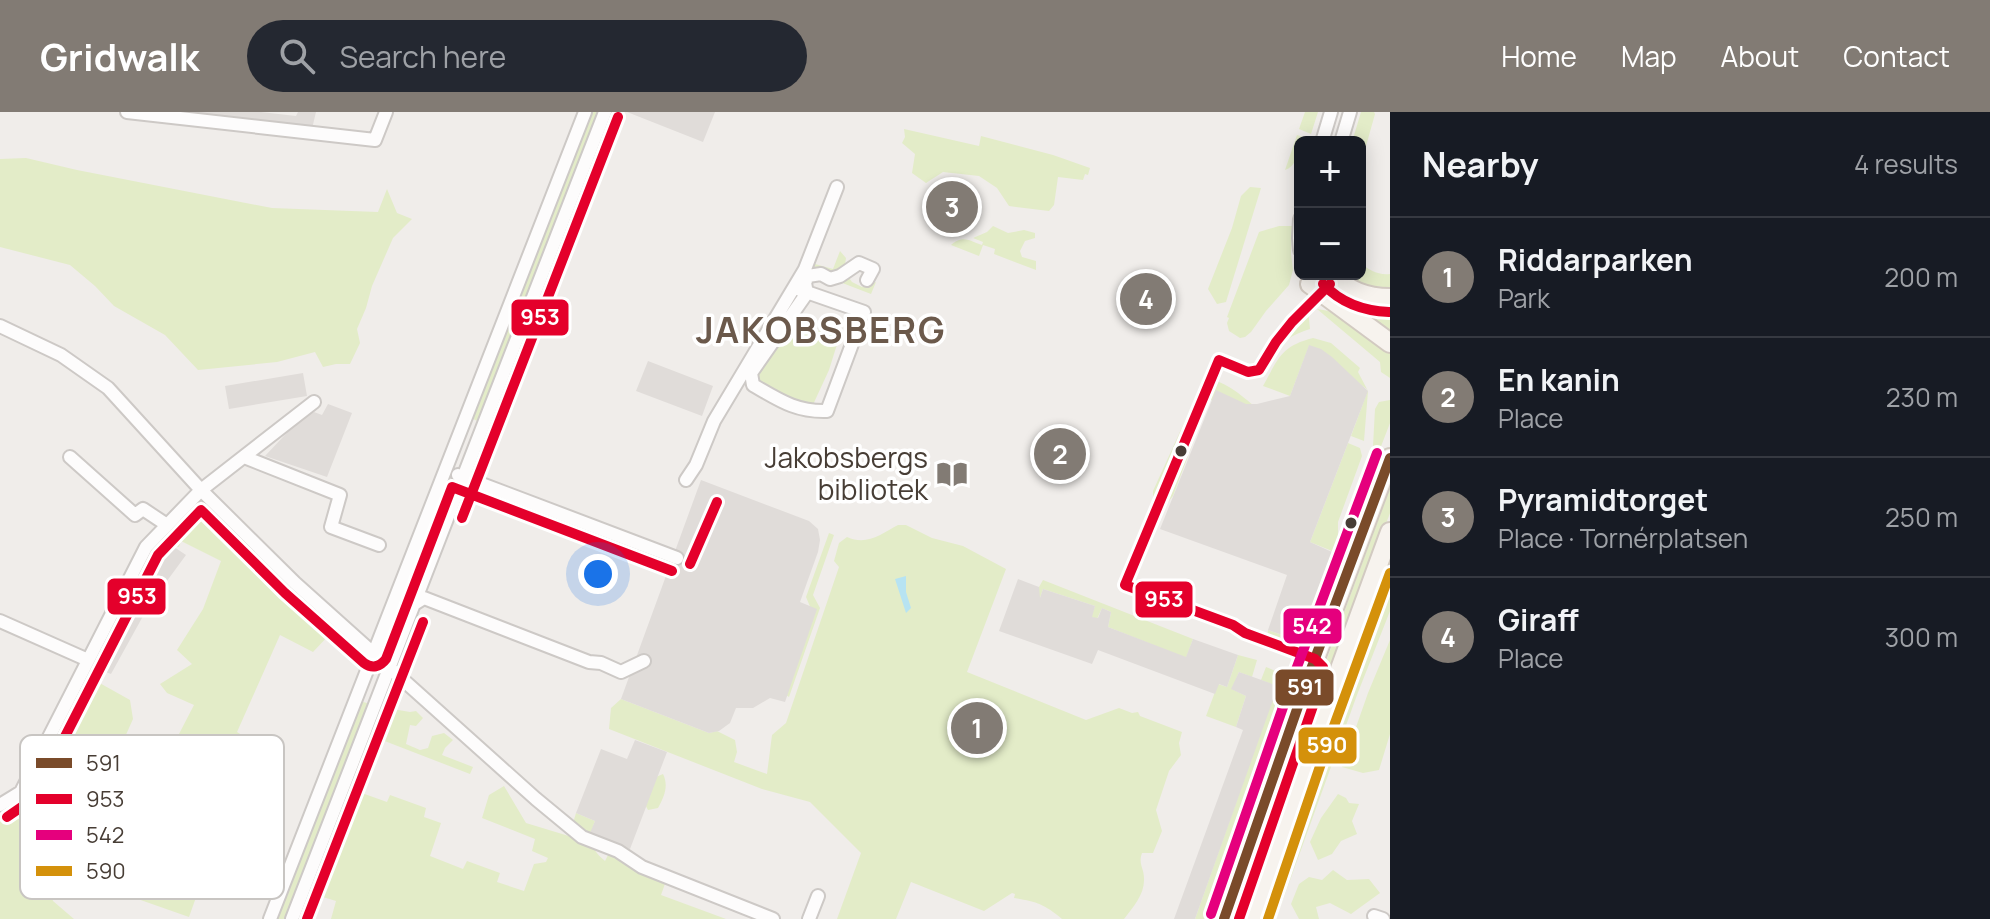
<!DOCTYPE html>
<meta charset="utf-8">
<style>
body{margin:0;font-family:Manrope,sans-serif;background:#242831;color:#f1f3f6}
.controls{position:absolute;right:24px;top:24px;display:grid;overflow:hidden;border-radius:12px;box-shadow:0 4px 20px #0003}
.controls button{width:72px;height:72px;display:grid;place-items:center;padding:0;border:0;border-bottom:2px solid #363941;background:#171b24;color:#f1f3f6;font:40px sans-serif}
.you{position:absolute;left:598px;top:462px;width:28px;height:28px;margin:-20px;border:6px solid #fff;border-radius:50%;background:#1a73e8;box-shadow:0 0 0 12px #1a73e833}
.badge{display:grid;place-items:center;width:52px;height:52px;border-radius:50%;background:#827b74;color:#fff;font-size:26px;font-weight:700}
.pin{position:absolute;translate:-50% -50%;border:4px solid #fff;box-shadow:0 2px 8px #0006}
.list{margin:0;padding:0;list-style:none}
h2{display:flex;justify-content:space-between;align-items:center;height:104px;margin:0;padding:0 32px;font-size:34px}
h2 small{font-size:26px;font-weight:400;color:#9ea1a6}
.list li{display:grid;grid-template-columns:52px 1fr auto;gap:24px;align-items:center;box-sizing:border-box;height:120px;padding:0 32px;border-top:2px solid #363941}
.list b{display:block;font-size:30px;white-space:nowrap}
.list p{margin:0;font-size:26px;white-space:nowrap;color:#9ea1a6}
.list em{font-size:26px;font-style:normal;color:#9ea1a6}
.icon{flex:none;width:44px;height:44px;fill:none;stroke:currentColor;stroke-width:2;stroke-linecap:round;stroke-linejoin:round}
.map{position:relative;flex:none;width:1390px;height:807px;overflow:hidden}
header{display:flex;align-items:center;gap:48px;box-sizing:border-box;height:112px;padding:0 40px;background:#827b74;color:#fff}
header strong{font-size:38px}
nav{display:flex;gap:44px;margin-inline-start:auto;font-size:28px}
.search{width:560px;height:72px;background:#242831;display:flex;align-items:center;gap:20px;box-sizing:border-box;padding:0 28px;border-radius:44px;color:#9ea1a6;font-size:30px}
main{display:flex}
aside{flex:1;background:#171b24}
.map>svg:first-child{display:block}
</style>
<header>
<strong>Gridwalk</strong>
<div class="search"><svg class="icon" aria-label="search" viewBox="0 0 24 24"><circle cx="10" cy="10" r="6"/><path d="M15 15l6 6"/></svg>Search here</div>
<nav><a>Home</a><a>Map</a><a>About</a><a>Contact</a></nav>
</header>
<main>
<div class="map">
<svg width="1390" height="807" viewBox="0 0 1390 807">
<rect width="100%" height="100%" fill="#f0edea"/>
<!-- green -->
<path fill="#e3ecc8" d="M591 0H599L480 310 473 307Z
M1305 0H1318L1311 22 1299 17Z
M1361 0H1374L1375 2 1361 52 1360 30H1352Z
M904 17 979 34 981 24 1053 43 1090 56 1088 63 1085 62 1083 68 1058 65 1054 93 1049 99 1009 94 997 76 979 64 943 60 926 71 912 61 915 42 902 31 905 25Z
M1297 23 1310 27 1307 30H1300C1300 41 1295 55 1285 58Z
M26 46 77 58 272 96 378 100 387 77 397 101 412 107 393 126 372 174 366 196 357 217 360 231 350 252H336L323 255 315 240 277 250 198 258 165 223 114 194 95 174 70 153 0 135V47Z
M1250 75 1261 76 1226 190 1217 192 1208 177 1232 116 1241 84Z
M993 114 1008 121 1024 118 1035 121V126L1025 129 1020 139 1022 145 1036 149V158L994 142 995 137 983 133 979 144 951 133C963 123 968 128 982 133L983 130 973 126 987 120Z
M1279 114H1292L1291 142 1293 158 1289 173 1266 199 1251 220 1245 225 1240 226 1229 219 1227 211 1229 206 1227 205 1259 120Z
M840 139 846 146 844 159 852 170 862 175 876 170 871 182 832 167 821 158 813 155 815 152 833 157Z
M1360 151C1368 157 1379 164 1390 162V176L1366 173 1348 164 1346 162H1360Z
M1335 182 1370 194H1390V222Z
M1317 197C1344 199 1369 224 1390 239V266L1381 260 1380 250Z
M1308 198 1310 217C1286 224 1274 237 1261 258L1257 259C1263 232 1283 207 1308 198Z
M793 208H798V213L805 216 837 223 839 226 829 258 811 297 767 278 763 270 757 269V265Z
M1313 226 1331 231 1360 256 1358 260 1368 279 1364 329 1351 324 1368 278 1309 234 1290 284 1263 274C1278 247 1281 234 1313 226Z
M1204 267C1221 266 1240 282 1253 293L1209 288 1173 384 1163 396 1153 394V379Z
M1390 288V311L1380 337 1373 334 1375 297 1379 290Z
M1348 331 1360 336 1362 344 1338 410V423L1344 434 1308 528C1291 543 1286 536 1267 530L1268 518 1297 528 1332 439 1310 430Z
M447 368 456 371 389 542 381 539Z
M1390 376V401L1281 690 1240 807H1234L1277 682Z
M194 399 206 400 331 521 313 540 280 523 237 620 252 629 189 805 95 772 83 785 60 715 107 724 119 705 128 710 135 707 194 593 167 581 160 572 192 552 177 538 203 497 221 449 181 429 179 435 171 433 165 443 158 438 170 423Z
M898 413H906L932 426 963 434 1006 457 967 560 1086 608 1119 596 1132 601 1138 600 1140 604 1182 620 1179 631 1181 643 1169 659 1156 698 1162 719 1153 741H1142C1138 752 1144 756 1144 766 1145 782 1133 795 1124 807H1062C1044 792 1037 790 1014 786L1015 782 1012 781 984 799 911 770 896 807H837L861 741 810 690 762 677 609 617 611 596 621 587 709 621 717 619 735 628 737 640 734 650 767 662 772 623 786 611 839 455 834 449 839 431 847 425C867 434 881 422 898 413Z
M829 421 834 423 813 483 820 496 789 585 783 581 811 497 806 485Z
M1043 468 1193 527 1186 546 1108 515 1111 500 1102 496 1097 507 1091 505 1095 494 1043 477 1040 486 1038 485 1039 475Z
M1390 468V499L1357 583 1276 807H1261L1313 665Z
M1390 528V622L1379 658 1363 661 1342 655 1368 581Z
M1238 543 1257 548 1252 565 1239 560 1232 577 1246 584 1236 615 1206 604 1218 572 1227 575Z
M1266 555C1298 567 1286 583 1278 610L1207 807H1195L1277 574 1261 568Z
M96 569 130 588 133 607 108 663 99 671 84 670 52 657Z
M360 589 370 592 286 807H276Z
M387 596 410 600 416 599 423 606 416 614 410 613 406 632 420 638 428 636 432 624 444 621 453 628 445 636 442 643 473 655 470 662 382 628 368 652 359 680 387 690 390 683 426 696 424 705 441 711 430 744 463 757 467 749 500 761 497 770 524 779 534 752 546 750 548 746 532 739 535 727 482 706 489 683 504 674 526 711 572 725 578 724 573 711 576 701 595 709C588 726 590 737 605 749L608 743 620 735 666 769 661 783 726 807H331L336 789 313 782Z
M663 662C669 674 664 685 658 696L648 698 642 687 651 667Z
M1338 682 1346 686 1349 691 1359 692 1352 709 1357 722 1341 729 1332 742 1318 748 1310 730 1321 706Z
M15 702 32 708 53 789 74 807H0V705Z
M1333 758 1347 768 1369 767 1380 781 1351 802 1330 791 1316 795 1319 807H1299L1291 792 1299 772 1309 765 1322 768Z"/>
<!-- parking -->
<path fill="#e0dcd9" d="M138 0H261L296 4 298 0H316L311 21Z
M627 0H715L703 30Z
M1309 233 1321 237 1332 245 1368 279 1310 430 1332 440 1298 528 1268 518 1287 463 1160 417 1216 278 1246 292H1257L1290 284Z
M648 249 713 274 702 304 636 279Z
M303 261 307 284 229 297 225 274Z
M328 292 352 301 327 365 265 344 298 309 314 300 322 303Z
M701 368 809 409 818 417 820 428 818 440 800 490 817 497 785 590 770 586 753 596H736L730 611 719 619 709 621 621 587Z
M171 433 186 443 164 473 158 477 111 562 103 559 96 569 53 657 66 662 59 675 32 669 90 555 138 469 153 447 159 451Z
M1018 467 1039 475 1040 486 1043 477 1095 494 1092 505 1098 506 1102 496 1111 500 1108 515 1186 545 1193 527 1238 543 1227 575 1219 572 1215 582 1098 538 1092 552 999 519Z
M1239 560 1278 574 1195 807H1174L1243 618 1236 615 1246 584 1231 577Z
M635 628 667 640 630 737 590 721 595 709 576 701 601 637 627 647Z"/>
<!-- water -->
<path fill="#b7e3f2" d="M906 464V480L911 496 906 501 895 467Z"/>
<g fill="none" stroke-linecap="round" stroke-linejoin="round">
<defs>
<path id="minor" d="M127 0 375 28 386 0
M1322 30 1331 0
M1341 30 1350 0
M1300 107 1299 126 1300 138
M795 176 864 200 827 299C796 300 779 288 753 273L751 261 807 181 805 171 808 164 821 162 830 167 840 164 859 151 873 157 867 168
M0 214 61 243 108 276 201 378 295 471 536 687 582 725 618 739 642 755 773 807
M70 345 135 403 143 397 167 413
M244 345 340 383 331 415 379 433
M458 363 677 446
M686 368 696 353 714 309 805 157 837 75
M416 491 424 486 589 550 601 551 621 560 644 549
M0 509 88 548
M0 693 21 680 146 435 201 378 314 290
M1374 804 1383 807
M270 807 585 0
M292 807C397 538 499 269 605 0
M809 807 818 784"/>
<path id="secondary" d="M1333 162C1347 179 1368 186 1390 186
M1310 172 1390 231
M1224 807 1310 560 1390 346
M1253 807 1318 617 1390 420"/>
</defs>
<!-- minor casing -->
<use href="#minor" stroke="#cdc9c6" stroke-width="16"/>
<!-- secondary casing -->
<use href="#secondary" stroke="#d2cac1" stroke-width="22"/>
<!-- minor -->
<use href="#minor" stroke="#fdfcfc" stroke-width="12"/>
<!-- secondary -->
<use href="#secondary" stroke="#f7f3ee" stroke-width="18"/>
<defs>
<path id="bus-1" d="M1224 807 1310 560 1390 346"/>
<path id="bus-2" d="M1323 172C1341 191 1363 199 1389 200
M462 406 618 5
M690 452 717 390
M7 705 33 687 158 443 201 398 285 481 364 551C372 557 380 555 386 547L452 375 672 459
M307 807 423 510
M1239 807 1323 565V555L1315 547 1245 521 1233 513 1125 473 1219 248 1248 260 1259 258 1276 230 1292 210 1330 172"/>
<path id="bus-3" d="M1211 802 1297 555 1377 341"/>
<path id="bus-4" d="M1268 807 1331 622 1390 461"/>
</defs>
<!-- bus-1 casing -->
<use href="#bus-1" stroke="#fff" stroke-width="16"/>
<!-- bus-2 casing -->
<use href="#bus-2" stroke="#fff" stroke-width="16"/>
<!-- bus-3 casing -->
<use href="#bus-3" stroke="#fff" stroke-width="16"/>
<!-- bus-4 casing -->
<use href="#bus-4" stroke="#fff" stroke-width="16"/>
<!-- bus-1 -->
<use href="#bus-1" stroke="#7a4b2a" stroke-width="10"/>
<!-- bus-2 -->
<use href="#bus-2" stroke="#e4002b" stroke-width="10"/>
<!-- bus-3 -->
<use href="#bus-3" stroke="#e5007d" stroke-width="10"/>
<!-- bus-4 -->
<use href="#bus-4" stroke="#d4910b" stroke-width="10"/>
</g>
<!-- icons -->
<defs>
<symbol id="library-bare" viewBox="-9 -9 18 18"><path d="M-6-4Q-3-5.5-.7-3.5V5Q-3 3-6 4ZM6-4Q3-5.5 .7-3.5V5Q3 3 6 4Z" fill="#827b74" stroke="#fff" stroke-width="2.5" paint-order="stroke"/></symbol>
</defs>
<g fill-rule="evenodd">
<use href="#library-bare" x="930" y="340" width="44" height="44"/>
</g>
<!-- markers -->
<g fill="#473d35" stroke="#fff" stroke-width="3">
<circle cx="1181" cy="339" r="7"/>
<circle cx="1351" cy="411" r="7"/>
</g>
<g text-anchor="middle" stroke-width="7" stroke-linejoin="round" paint-order="stroke">
<!-- poi labels -->
<g font-size="28" fill="#473d35" stroke="#fff" text-anchor="end">
<text x="928" y="356">Jakobsbergs<tspan x="928" dy="32">bibliotek</tspan></text>
</g>
<!-- district labels -->
<g font-size="36" font-weight="bold" letter-spacing="2" fill="#6b594b" stroke="#fff">
<text x="821" y="231">JAKOBSBERG</text>
</g>
</g>
<!-- legend -->
<rect x="20" y="623" width="264" height="164" rx="12" fill="#fff" stroke="#c8c5c2" stroke-width="2"/>
<rect x="36" y="646" width="36" height="10" fill="#7a4b2a"/>
<rect x="36" y="682" width="36" height="10" fill="#e4002b"/>
<rect x="36" y="718" width="36" height="10" fill="#e5007d"/>
<rect x="36" y="754" width="36" height="10" fill="#d4910b"/>
<g font-size="22" fill="#473d35">
<text x="86" y="659">591</text>
<text x="86" y="695">953</text>
<text x="86" y="731">542</text>
<text x="86" y="767">590</text>
</g>
<g stroke="#fff" stroke-width="3">
<rect x="510" y="186" width="60" height="39" rx="8" fill="#e4002b"/>
<rect x="106" y="465" width="61" height="39" rx="8" fill="#e4002b"/>
<rect x="1134" y="468" width="60" height="39" rx="8" fill="#e4002b"/>
<rect x="1282" y="495" width="61" height="38" rx="8" fill="#e5007d"/>
<rect x="1274" y="556" width="61" height="39" rx="8" fill="#7a4b2a"/>
<rect x="1297" y="614" width="61" height="39" rx="8" fill="#d4910b"/>
</g>
<g font-size="22" text-anchor="middle" font-weight="bold" fill="#fff">
<text x="540" y="213">953</text>
<text x="137" y="492">953</text>
<text x="1164" y="495">953</text>
<text x="1312" y="522">542</text>
<text x="1305" y="583">591</text>
<text x="1327" y="641">590</text>
</g>
</svg>
<div class="controls">
<button>+</button>
<button>−</button>
</div>
<div class="you"></div>
<div class="pin badge" style="left:977px;top:616px">1</div>
<div class="pin badge" style="left:1060px;top:342px">2</div>
<div class="pin badge" style="left:952px;top:95px">3</div>
<div class="pin badge" style="left:1146px;top:187px">4</div>
</div>
<aside>
<h2>Nearby<small>4 results</small></h2>
<ul class="list">
<li><span class="badge">1</span><div><b>Riddarparken</b><p>Park</p></div><em>200 m</em></li>
<li><span class="badge">2</span><div><b>En kanin</b><p>Place</p></div><em>230 m</em></li>
<li><span class="badge">3</span><div><b>Pyramidtorget</b><p>Place · Tornérplatsen</p></div><em>250 m</em></li>
<li><span class="badge">4</span><div><b>Giraff</b><p>Place</p></div><em>300 m</em></li>
</ul>
</aside>
</main>
